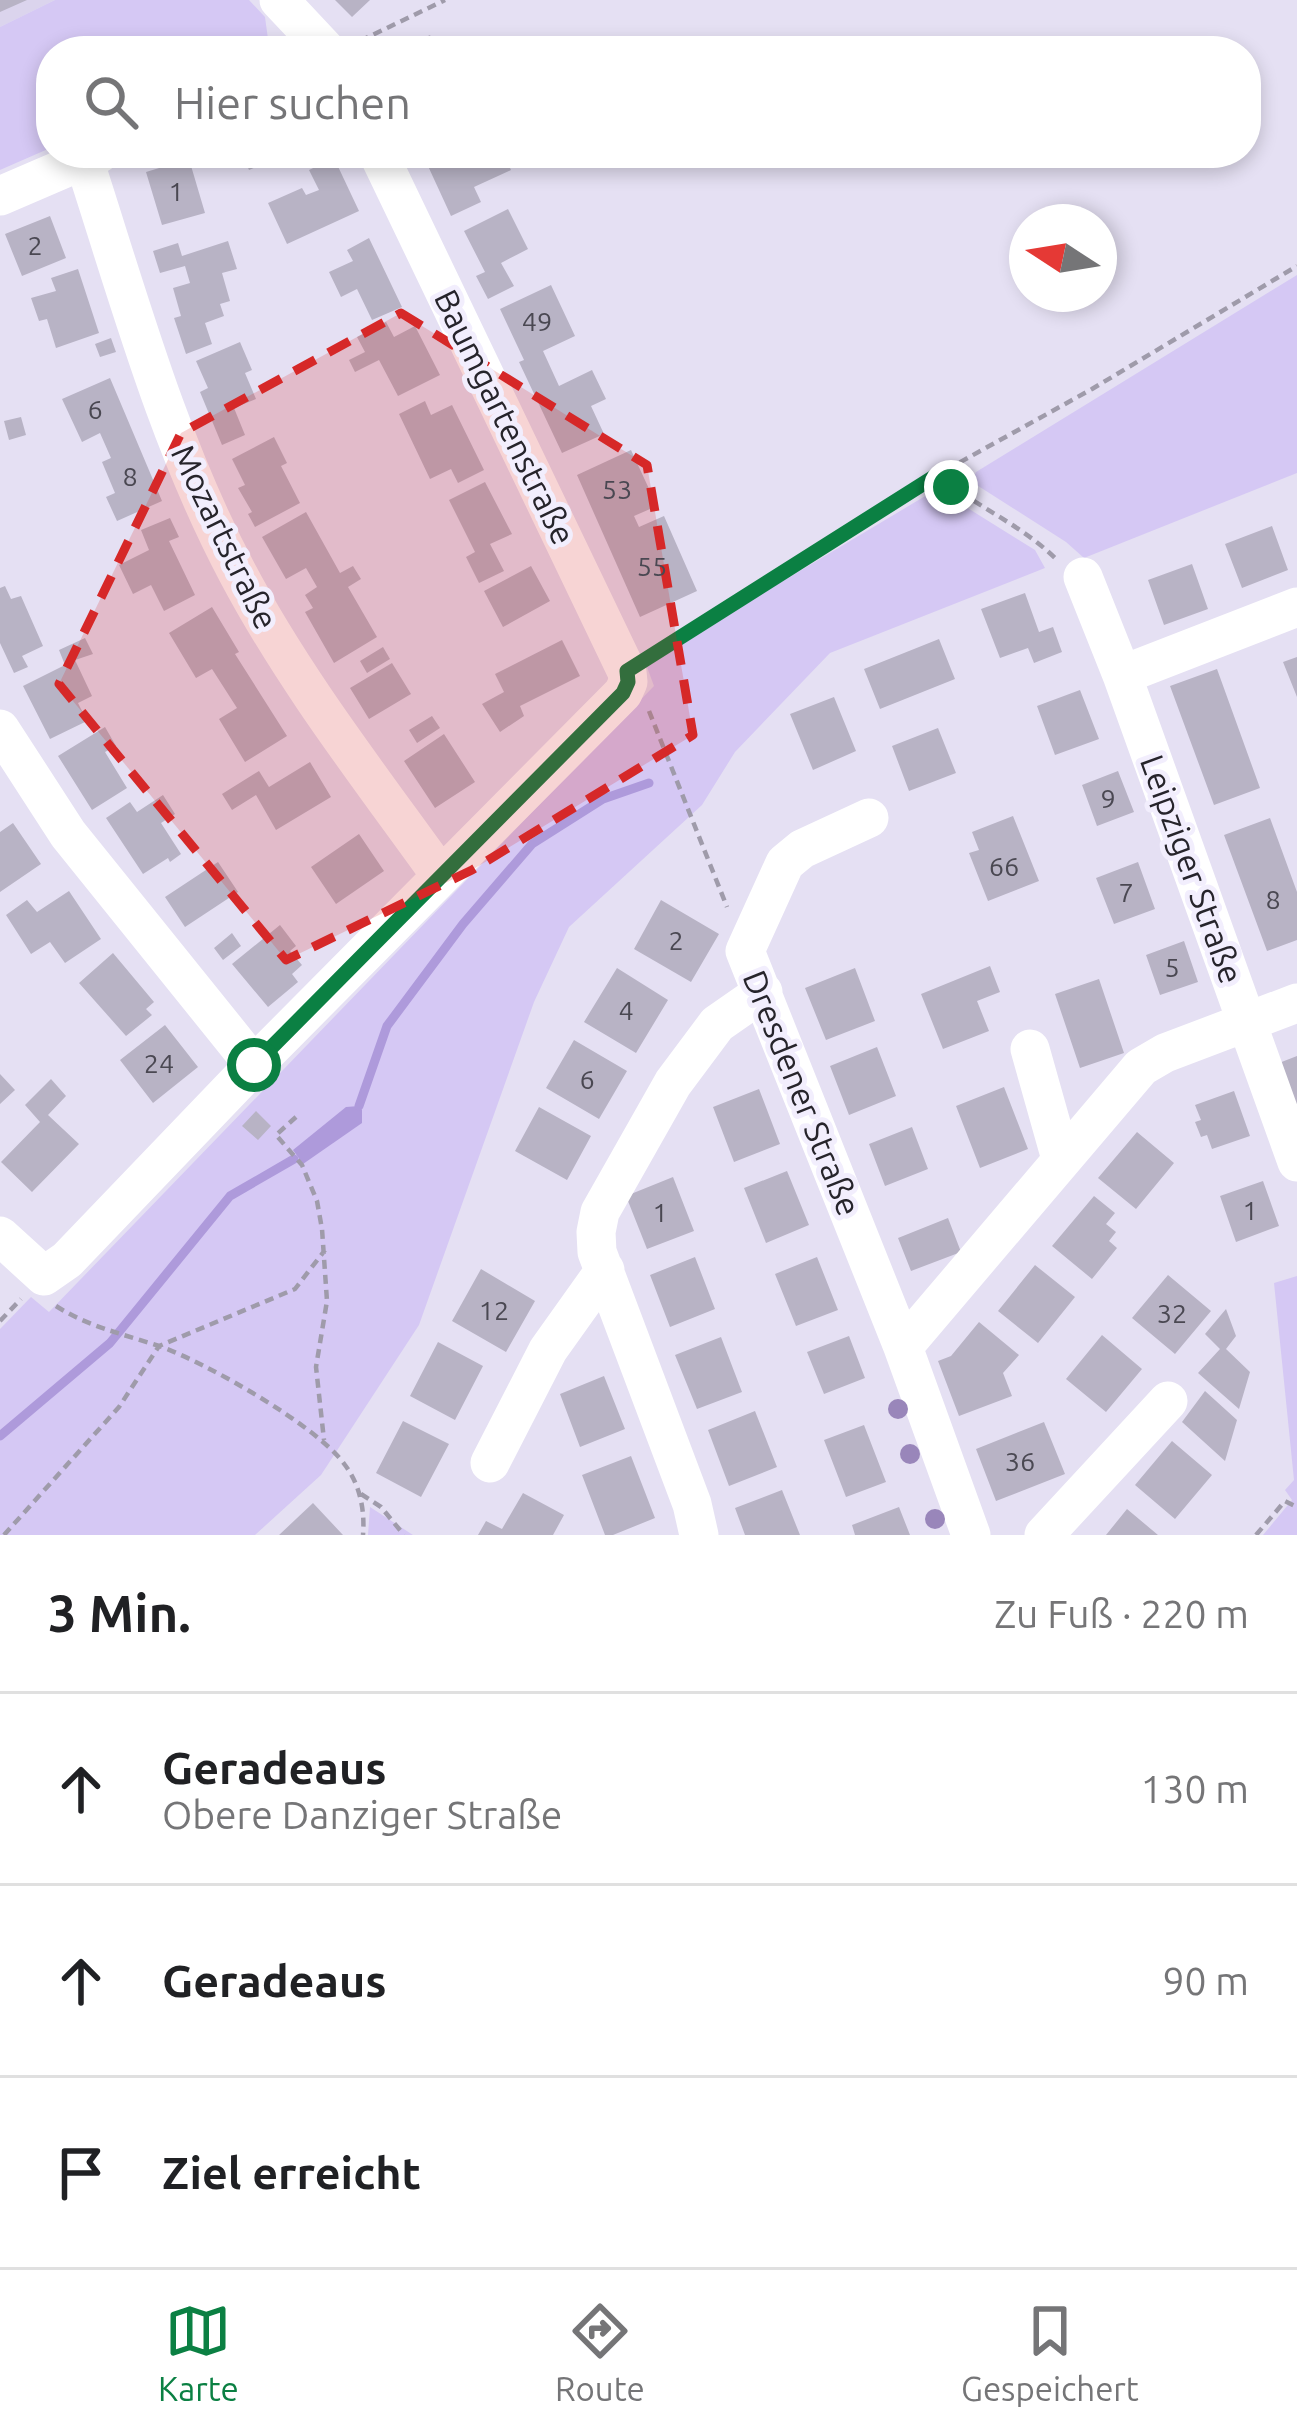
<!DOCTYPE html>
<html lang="de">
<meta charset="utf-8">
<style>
body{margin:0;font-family:Ubuntu,sans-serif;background:#f2f2f2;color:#202124}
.compass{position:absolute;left:1009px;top:204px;width:108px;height:108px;border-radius:50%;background:#fff;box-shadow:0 6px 18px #0003;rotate:282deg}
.stop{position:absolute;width:36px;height:36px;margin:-27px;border:9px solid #0b8043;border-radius:50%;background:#fff}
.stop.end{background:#0b8043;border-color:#fff;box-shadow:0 3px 12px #0008}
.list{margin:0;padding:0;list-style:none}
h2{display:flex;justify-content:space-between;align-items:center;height:156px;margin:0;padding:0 48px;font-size:51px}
h2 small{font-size:39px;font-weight:400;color:#757577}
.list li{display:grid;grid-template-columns:78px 1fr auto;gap:36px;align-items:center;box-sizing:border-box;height:192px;padding:0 48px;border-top:3px solid #e0e0e0}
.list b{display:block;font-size:45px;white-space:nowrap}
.list p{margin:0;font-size:39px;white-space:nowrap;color:#757577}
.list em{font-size:39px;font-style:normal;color:#757577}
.icon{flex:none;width:66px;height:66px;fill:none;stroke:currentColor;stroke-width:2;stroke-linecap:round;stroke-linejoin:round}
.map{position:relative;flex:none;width:1297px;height:1535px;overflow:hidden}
.search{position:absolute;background:#fff;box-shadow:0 6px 18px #0003;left:36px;right:36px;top:36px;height:132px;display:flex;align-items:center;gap:30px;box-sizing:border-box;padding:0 42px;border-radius:48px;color:#757577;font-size:45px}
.sheet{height:732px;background:#fff}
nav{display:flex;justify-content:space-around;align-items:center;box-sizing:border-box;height:168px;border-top:3px solid #e0e0e0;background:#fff;font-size:33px;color:#757577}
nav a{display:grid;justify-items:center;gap:6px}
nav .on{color:#0b8043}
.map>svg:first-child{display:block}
</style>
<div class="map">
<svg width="1297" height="1535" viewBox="0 0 1297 1535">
<rect width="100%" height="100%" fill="#e5e0f3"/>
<!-- built -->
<path fill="#dbd4ed" d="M0 0H55L0 27Z"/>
<!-- green -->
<path fill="#d5c8f4" d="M55 0H249L265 17 268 39 259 51H51V125L40 131 48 149 0 170V27Z
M1297 275V473L1084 558 1066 542 972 482 976 472Z
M937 489 1035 550 1045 568 830 653 735 752 702 805 569 927 534 1002 419 1325 321 1475 255 1535H0V1329L31 1297 49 1312 654 686 647 667 768 590Z
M1297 1276V1535H1263L1292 1500 1285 1490 1294 1480 1274 1283Z
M370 1507 413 1535H368Z"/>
<!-- water -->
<path fill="#ae9adb" d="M359 1106 362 1110V1123L303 1164 293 1150 346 1107Z"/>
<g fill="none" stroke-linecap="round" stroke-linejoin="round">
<!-- stream -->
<path stroke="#ae9adb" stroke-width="9" d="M359 1106 387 1026 463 924 532 844 603 799 649 783
M0 1436 110 1343 230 1196 294 1159"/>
</g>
<!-- building -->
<path fill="#b8b3c5" d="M0 0H27L0 12Z
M335 0H370L352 17Z
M430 35 437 51H397Z
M242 153H289L249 170Z
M422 153H503L511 170 474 187 481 202 451 216Z
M334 158 359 211 287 244 268 203 302 188 306 195 319 190 309 170Z
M189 159 205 213 162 225 146 172Z
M508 209 528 249 501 263 514 286 488 299 476 276 485 272 464 231Z
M50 216 66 258 22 276 5 234Z
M369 238 402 307 372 320 357 289 341 297 329 272 353 261 347 250Z
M228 241 237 269 222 273 230 301 220 304 224 316 205 323 212 344 186 354 174 318 181 316 173 288 190 283 185 266 160 273 153 251 178 243 182 256Z
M78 269 99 333 56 348 47 319 39 321 31 298 56 291 51 278Z
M551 285 575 336 543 351 559 386 592 370 606 399 591 406 604 434 562 453 519 362 524 360 500 309Z
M386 322 394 337 415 326 440 375 398 396 379 360 355 372 349 360 365 352 357 337Z
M111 338 116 352 100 357 95 344Z
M240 342 252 370 245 373 256 399 234 408 245 435 222 445 200 392 208 388 196 361Z
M110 378 162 501 117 521 106 497 115 493 102 462 111 458 100 433 82 442 62 399Z
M425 401 431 415 452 405 484 470 458 483 451 469 430 479 399 414Z
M21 417 26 435 9 440 4 421Z
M274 437 287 463 281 466 300 503 255 527 248 514 252 512 238 488 245 485 232 459Z
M631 450 657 506 634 516 639 527 664 516 697 591 640 617 577 475Z
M485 482 512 534 490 544 504 571 479 583 466 557 475 552 449 500Z
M306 512 340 573 353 566 361 579 348 587 377 637 334 663 305 612 313 608 305 595 317 587 306 568 286 579 262 537Z
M170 518 179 537 169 541 195 595 164 611 151 585 133 594 119 565 149 550 141 530Z
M1272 526 1288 570 1242 588 1225 544Z
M1192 564 1208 609 1164 625 1148 580Z
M531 566 550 601 503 627 484 591Z
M5 586 11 599 21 596 43 646 22 656 28 667 14 673 0 643V588Z
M1025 593 1039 632 1053 627 1062 652 1034 663 1028 648 1000 658 981 609Z
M212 607 239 652 235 654 287 736 245 762 219 719 237 708 212 669 196 678 169 633Z
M85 638 93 654 75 660 92 696 78 703 87 721 50 739 23 686 65 665 59 650Z
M939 639 955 679 880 709 864 669Z
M562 640 580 676 520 706 524 716 500 732 482 704 504 692 495 674Z
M383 647 390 659 367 673 360 661Z
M1297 657V697L1283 662Z
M392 663 411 694 369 719 350 688Z
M1217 669 1260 788 1214 805 1170 686Z
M1080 690 1099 739 1055 755 1037 706Z
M834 697 856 751 813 770 790 714Z
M432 716 440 728 417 743 409 730Z
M105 727 116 746 105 752 127 788 92 810 58 756Z
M938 728 956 773 909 791 892 746Z
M444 734 475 782 435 808 404 761Z
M310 762 331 797 276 830 256 795 232 810 222 794 259 771 269 787Z
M1118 771 1134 812 1097 826 1082 785Z
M163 795 175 814 161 823 181 854 170 862 168 858 143 874 106 818 130 802 137 812Z
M1013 816 1039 881 988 901 969 853 979 850 972 832Z
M1270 818 1297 892V940L1267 951 1224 835Z
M13 823 41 864 0 892V832Z
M359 834 384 871 336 904 311 867Z
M218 862 238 892 185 927 165 897Z
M1138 862 1155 909 1114 924 1096 878Z
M69 891 101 939 65 963 50 942 31 954 6 915 27 900 37 912Z
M661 900 719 934 691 982 634 949Z
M280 925 296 946 290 951 302 965 292 974 298 982 268 1007 232 964Z
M232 933 241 946 223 960 214 948Z
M1184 941 1198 982 1160 995 1146 955Z
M113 953 154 1002 146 1009 152 1015 126 1036 79 983Z
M990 966 1000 992 977 1001 989 1031 943 1049 921 994Z
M617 968 668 1000 636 1053 584 1022Z
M855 968 875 1021 826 1040 805 988Z
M1099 979 1124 1053 1080 1068 1055 994Z
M165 1025 198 1067 153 1103 120 1060Z
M574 1040 627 1071 599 1119 546 1088Z
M877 1047 896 1096 849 1115 830 1066Z
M1297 1056V1112L1279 1063Z
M0 1074 15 1090 0 1104Z
M51 1079 66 1096 48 1115 79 1144 32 1192 1 1162 40 1122 25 1105Z
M1004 1087 1028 1149 980 1168 956 1106Z
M759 1089 780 1144 734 1162 713 1107Z
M1234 1091 1250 1136 1212 1149 1207 1135 1201 1137 1195 1122 1201 1120 1195 1105Z
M539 1107 591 1136 567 1180 515 1151Z
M256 1111 271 1126 258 1140 242 1126Z
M912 1127 928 1169 885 1186 869 1144Z
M1137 1132 1174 1163 1136 1209 1098 1178Z
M787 1171 809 1225 766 1243 744 1188Z
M673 1177 694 1231 647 1249 626 1196Z
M1263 1181 1279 1226 1236 1242 1220 1196Z
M1094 1196 1115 1213 1106 1224 1116 1232 1109 1241 1117 1248 1092 1279 1052 1246Z
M948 1218 961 1252 911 1271 898 1238Z
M695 1257 715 1309 670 1327 650 1275Z
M817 1257 838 1310 796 1326 775 1274Z
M1035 1265 1075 1297 1038 1343 998 1311Z
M481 1269 535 1301 506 1352 452 1321Z
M1168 1275 1211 1311 1175 1354 1132 1318Z
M1226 1309 1236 1336 1226 1349 1250 1372 1239 1409 1198 1373 1220 1349 1205 1334Z
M979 1322 1019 1355 1003 1373 1012 1396 959 1416 938 1361 951 1356Z
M1102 1335 1142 1369 1106 1412 1066 1379Z
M849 1336 865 1378 824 1394 807 1352Z
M721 1337 742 1392 697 1409 675 1355Z
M438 1342 483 1366 455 1420 410 1396Z
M604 1376 625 1429 580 1447 560 1394Z
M1205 1391 1237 1420 1225 1461 1182 1422Z
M755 1411 777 1467 729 1486 708 1430Z
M403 1421 449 1444 421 1497 376 1473Z
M1044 1422 1065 1474 996 1501 976 1449Z
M864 1425 886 1482 846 1497 824 1440Z
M1172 1441 1212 1475 1175 1519 1135 1485Z
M631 1456 655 1518 613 1535H605L582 1475Z
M782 1490 800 1535H745L735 1508Z
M523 1493 564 1515 553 1535H478L486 1521 502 1529Z
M313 1503 343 1535H279Z
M899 1507 910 1535H855L852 1525Z
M1127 1509 1158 1535H1106Z"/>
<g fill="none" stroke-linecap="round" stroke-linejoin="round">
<!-- path -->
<path stroke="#9f9baa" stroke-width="4.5" stroke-dasharray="9 6" stroke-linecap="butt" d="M360 41 445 0
M937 475C975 506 1020 524 1055 558
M655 654 937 475 1092 389 1297 266
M649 711 727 907
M296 1117 276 1135 302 1165 317 1201 322 1229 327 1301 316 1367 324 1440
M56 1306C89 1327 123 1334 159 1346 205 1362 318 1426 345 1465 360 1485 365 1510 363 1535
M0 1321 21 1299
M361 1494 381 1507 404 1535
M4 1535 119 1407 159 1346 295 1289 325 1250
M1256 1535 1285 1501 1297 1507"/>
<!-- minor -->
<path stroke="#fff" stroke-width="39" d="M279 0 327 51
M84 160C129 299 168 442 237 572 294 680 370 777 441 876
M0 196 100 153
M1083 577 1122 675 1297 1162
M1122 675 1297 607
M0 729 68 834 254 1065
M869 818 802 849 785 863 745 951 903 1347 971 1535
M1030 1049 1061 1159
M0 1236 44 1276 67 1260 254 1065 623 693 628 682 627 672 378 153
M903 1347 1141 1067 1165 1053 1297 1003
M490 1463 548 1350 605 1270
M699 1535 692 1504 597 1252 596 1232 600 1212 673 1083 717 1024 763 992
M1044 1535 1168 1401"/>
</g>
<!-- trees -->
<g fill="#9986ba">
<circle cx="898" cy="1409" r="10"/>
<circle cx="910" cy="1454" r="10"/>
<circle cx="935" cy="1519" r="10"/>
</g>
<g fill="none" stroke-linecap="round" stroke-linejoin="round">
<!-- route -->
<path stroke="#0b8043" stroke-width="15" d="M254 1065 623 693 628 682 627 671 937 475 951 487"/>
</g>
<!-- marked area -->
<path fill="#d62828" fill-opacity="0.2" stroke="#d62828" stroke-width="9" stroke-dasharray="24 15" stroke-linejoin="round" d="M401 313 647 465 693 735 472 870 286 960 59 684 181 433Z"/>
<g text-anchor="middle" stroke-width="10" stroke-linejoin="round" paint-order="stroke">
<!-- number labels -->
<g font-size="27" fill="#4a4852">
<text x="176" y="201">1</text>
<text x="35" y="255">2</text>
<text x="537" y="331">49</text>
<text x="95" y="419">6</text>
<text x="130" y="486">8</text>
<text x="617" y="499">53</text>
<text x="652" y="576">55</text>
<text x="1108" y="808">9</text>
<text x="1004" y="876">66</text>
<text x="1126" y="902">7</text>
<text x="1273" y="909">8</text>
<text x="676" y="950">2</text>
<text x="1172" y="977">5</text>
<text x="626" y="1020">4</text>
<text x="159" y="1073">24</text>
<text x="587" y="1089">6</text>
<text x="1250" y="1220">1</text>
<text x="660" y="1222">1</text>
<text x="494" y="1320">12</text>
<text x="1172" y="1323">32</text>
<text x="1020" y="1471">36</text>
</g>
<!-- street labels -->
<g font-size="33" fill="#26242b" stroke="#f2eefd">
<text transform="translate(505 417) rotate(64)" y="12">Baumgartenstraße</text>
<text transform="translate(225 537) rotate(64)" y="12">Mozartstraße</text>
<text transform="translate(1192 869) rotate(70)" y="12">Leipziger Straße</text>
<text transform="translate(802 1093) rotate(68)" y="12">Dresdener Straße</text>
</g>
</g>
</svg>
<svg class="compass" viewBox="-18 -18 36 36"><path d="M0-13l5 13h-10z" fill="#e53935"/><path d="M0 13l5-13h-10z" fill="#757577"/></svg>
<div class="stop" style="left:254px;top:1065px"></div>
<div class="stop end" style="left:951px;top:487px"></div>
<div class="search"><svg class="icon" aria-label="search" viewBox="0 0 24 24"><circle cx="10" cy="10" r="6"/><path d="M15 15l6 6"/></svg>Hier suchen</div>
</div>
<section class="sheet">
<h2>3 Min.<small>Zu Fuß · 220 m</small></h2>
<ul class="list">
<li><svg class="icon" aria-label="ahead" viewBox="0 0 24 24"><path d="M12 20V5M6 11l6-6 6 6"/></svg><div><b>Geradeaus</b><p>Obere Danziger Straße</p></div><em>130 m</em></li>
<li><svg class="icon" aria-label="ahead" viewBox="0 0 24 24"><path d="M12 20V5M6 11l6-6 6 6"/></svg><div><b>Geradeaus</b></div><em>90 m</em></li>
<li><svg class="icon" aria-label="arrive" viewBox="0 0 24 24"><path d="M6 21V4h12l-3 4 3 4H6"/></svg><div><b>Ziel erreicht</b></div></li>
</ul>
</section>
<nav>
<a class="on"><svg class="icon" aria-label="map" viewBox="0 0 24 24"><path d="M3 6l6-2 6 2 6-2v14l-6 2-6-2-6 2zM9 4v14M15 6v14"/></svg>Karte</a>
<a><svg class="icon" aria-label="directions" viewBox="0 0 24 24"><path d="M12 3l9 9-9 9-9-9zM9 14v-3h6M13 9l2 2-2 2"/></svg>Route</a>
<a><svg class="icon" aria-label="saved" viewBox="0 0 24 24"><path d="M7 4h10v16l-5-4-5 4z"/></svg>Gespeichert</a>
</nav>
